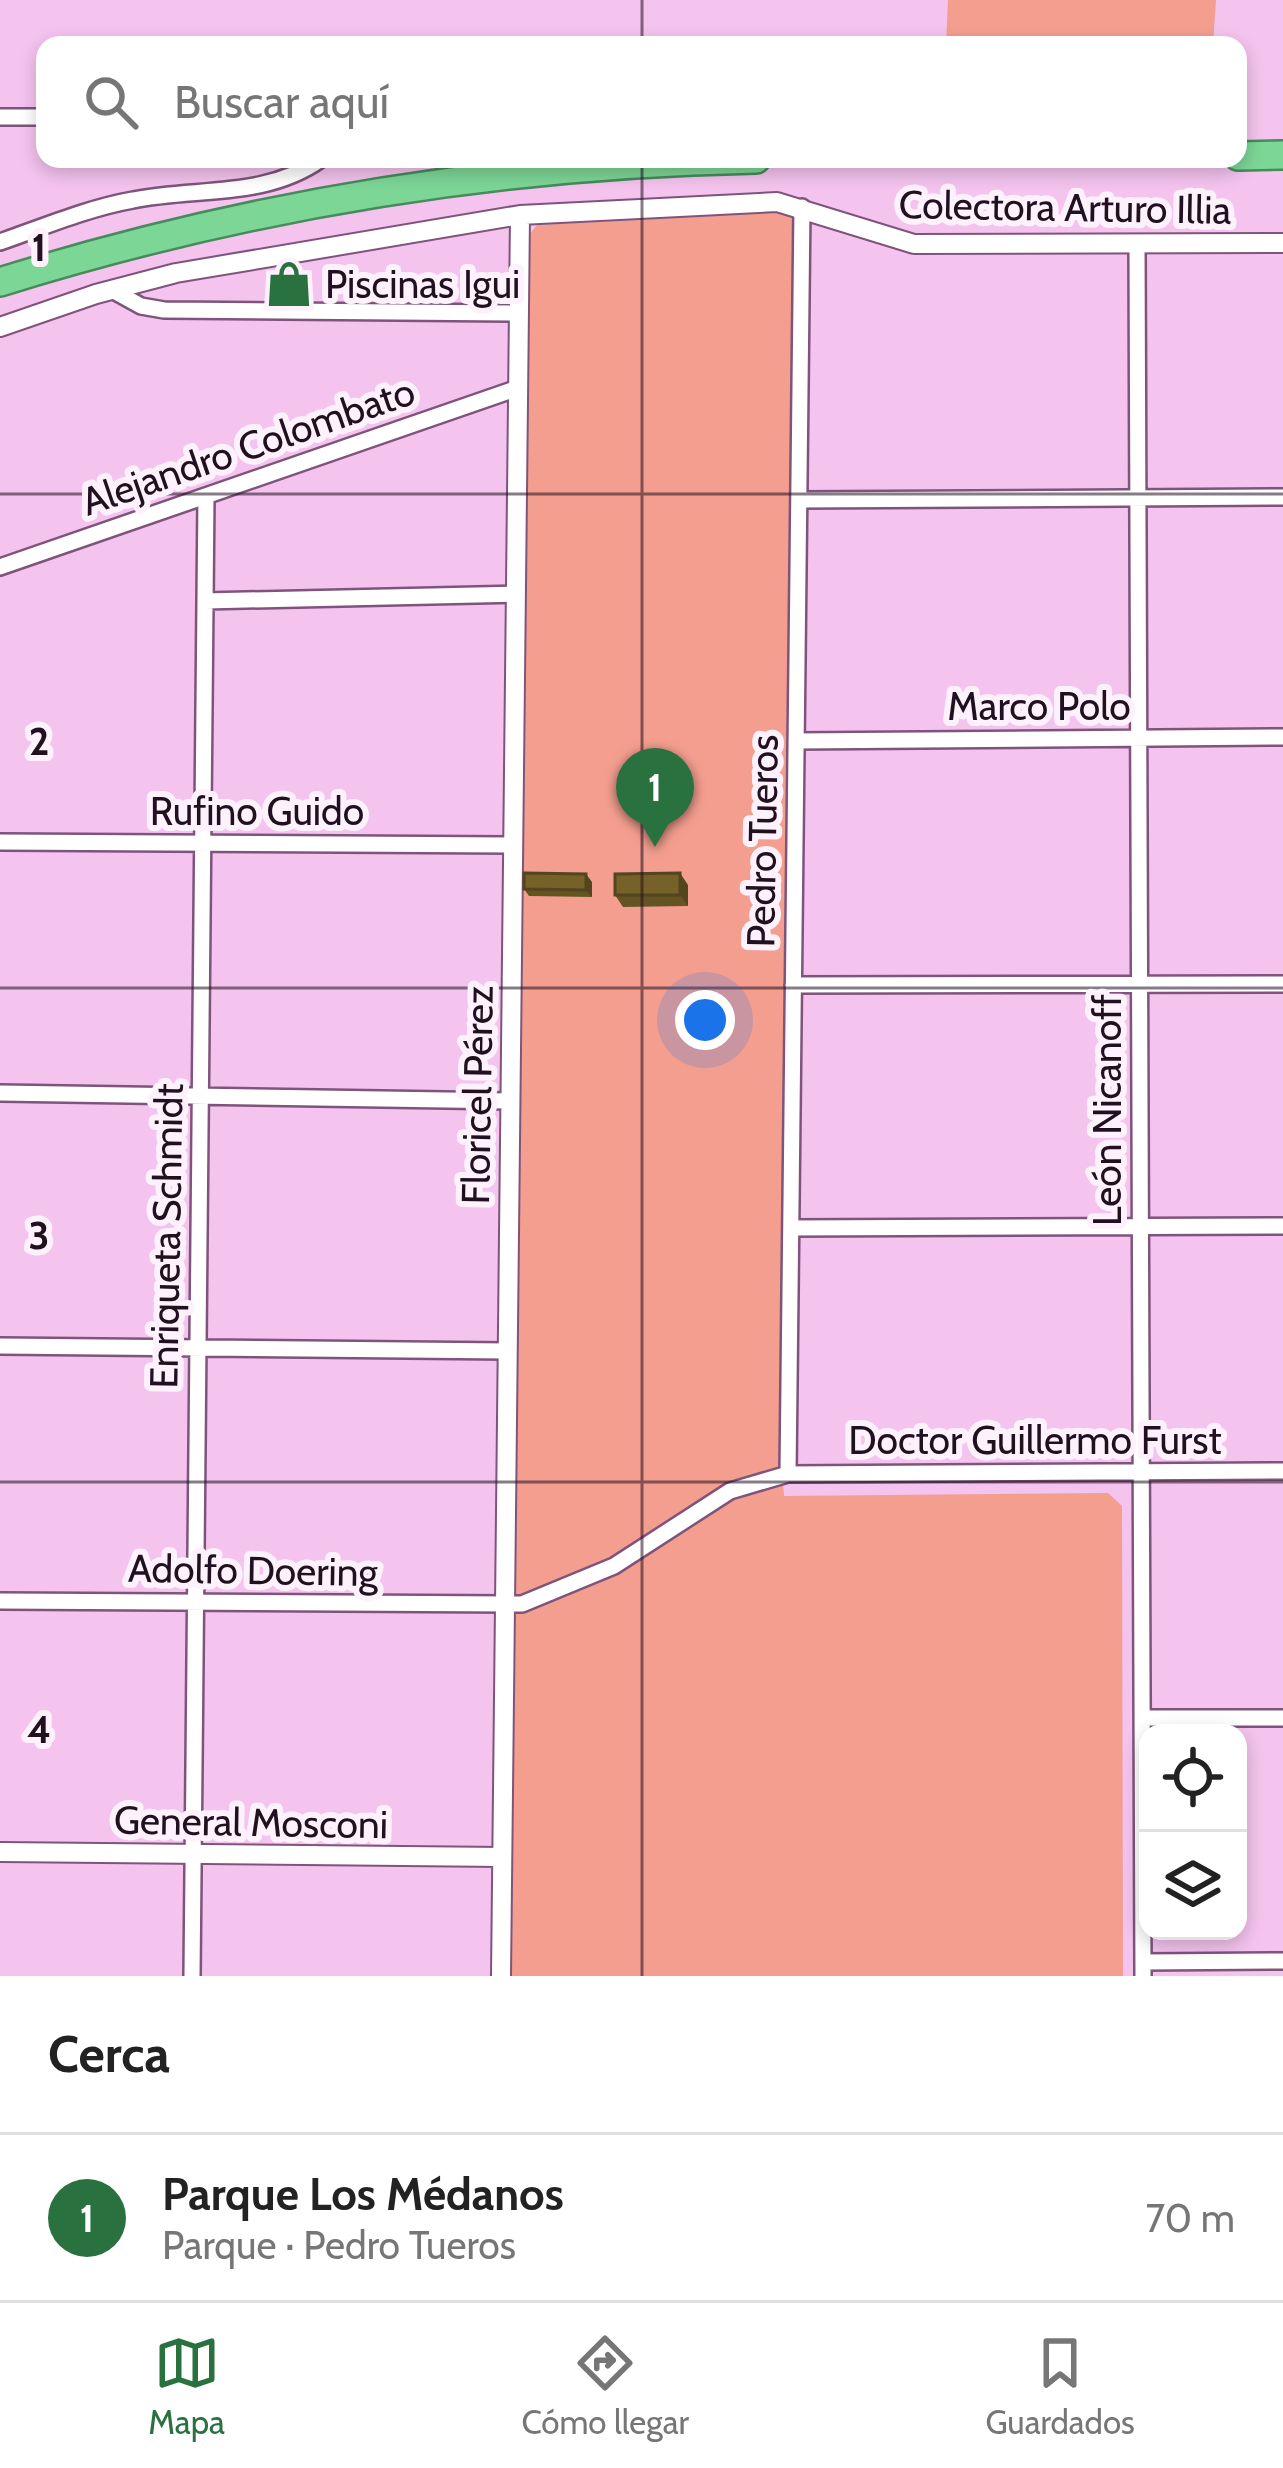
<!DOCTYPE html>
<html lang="es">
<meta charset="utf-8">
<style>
body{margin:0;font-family:Cabin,sans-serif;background:#f2f2f2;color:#222}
.controls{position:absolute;right:36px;bottom:36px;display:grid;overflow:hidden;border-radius:24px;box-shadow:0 6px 18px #0003}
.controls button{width:108px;height:108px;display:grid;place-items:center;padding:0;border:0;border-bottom:3px solid #e0e0e0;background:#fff;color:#222;font:60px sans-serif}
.you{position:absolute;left:705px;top:1020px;width:42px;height:42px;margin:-30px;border:9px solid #fff;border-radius:50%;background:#1a73e8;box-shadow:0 0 0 18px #1a73e833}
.badge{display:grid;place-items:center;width:78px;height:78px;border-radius:50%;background:#29723f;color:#fff;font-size:39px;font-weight:700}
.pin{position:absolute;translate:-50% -99px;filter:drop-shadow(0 3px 6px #0008)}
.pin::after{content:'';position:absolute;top:63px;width:42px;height:36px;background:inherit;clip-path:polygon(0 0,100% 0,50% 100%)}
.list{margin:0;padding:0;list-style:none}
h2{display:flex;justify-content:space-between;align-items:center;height:156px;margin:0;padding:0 48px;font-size:51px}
h2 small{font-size:39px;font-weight:400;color:#767676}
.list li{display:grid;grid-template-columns:78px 1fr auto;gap:36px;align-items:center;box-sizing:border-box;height:168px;padding:0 48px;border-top:3px solid #e0e0e0}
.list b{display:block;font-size:45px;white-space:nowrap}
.list p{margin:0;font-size:39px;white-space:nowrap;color:#767676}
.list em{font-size:39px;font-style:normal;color:#767676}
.icon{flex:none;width:66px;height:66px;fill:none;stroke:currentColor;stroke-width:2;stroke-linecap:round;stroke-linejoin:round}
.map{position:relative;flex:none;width:1283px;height:1976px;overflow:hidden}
.search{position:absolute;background:#fff;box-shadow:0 6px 18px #0003;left:36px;right:36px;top:36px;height:132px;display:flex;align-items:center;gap:30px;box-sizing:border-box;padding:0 42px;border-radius:24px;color:#767676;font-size:45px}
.sheet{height:324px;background:#fff}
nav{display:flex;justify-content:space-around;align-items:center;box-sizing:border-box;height:168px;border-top:3px solid #e0e0e0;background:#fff;font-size:33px;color:#767676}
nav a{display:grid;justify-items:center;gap:6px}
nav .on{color:#29723f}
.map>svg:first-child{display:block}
</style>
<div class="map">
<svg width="1283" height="1976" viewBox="0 0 1283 1976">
<rect width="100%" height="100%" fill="#f4c3ee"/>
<!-- green -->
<path fill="#f49e8f" d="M948 0H1216L1213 45H946Z
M786 212 796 220 781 1457 784 1496 1108 1493 1122 1506 1123 1976H510L529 235 537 225Z"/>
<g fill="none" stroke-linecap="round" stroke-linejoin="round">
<defs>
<path id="minor" d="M0 117H45
M0 242C43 227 88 208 133 200 196 187 265 199 321 159
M1137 244 1143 1976
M112 290 141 306 164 310 518 313
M799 500 1283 497
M0 567 518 388
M205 601 516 594
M796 741 1283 737
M0 842 513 845
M793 985 1283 984
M0 1093 510 1101
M791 1228 1283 1226
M0 1346 507 1351
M788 1474 802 207
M0 1601 522 1604 614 1566 730 1491 788 1474 1283 1471
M1142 1718H1283
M1143 1962 1283 1961
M192 1976 206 496"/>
<path id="tertiary" d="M0 327 96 294 176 273 520 215 777 202 914 244 1283 243
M0 1852 502 1857
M501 1976 520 215"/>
<path id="trunk" d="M1238 156 1283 155
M0 282C247 205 498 164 756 159"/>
</defs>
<!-- minor casing -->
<use href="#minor" stroke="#7f547b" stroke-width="20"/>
<!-- tertiary casing -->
<use href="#tertiary" stroke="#7f547b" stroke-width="22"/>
<!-- trunk casing -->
<use href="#trunk" stroke="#478a5b" stroke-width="32"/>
<!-- minor -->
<use href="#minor" stroke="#fff" stroke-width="15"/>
<!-- tertiary -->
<use href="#tertiary" stroke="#fff" stroke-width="18"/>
<!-- trunk -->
<use href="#trunk" stroke="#7cd696" stroke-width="27"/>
</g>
<!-- wall -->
<path fill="#655423" d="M592 882V897L529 896 524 889Z
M688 885V906L623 907 615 895Z"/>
<!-- shaded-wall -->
<path fill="#53451d" d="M680 873 688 885V906L680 895Z
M586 874 592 882V897L586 890Z"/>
<!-- building -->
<path fill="#766229" stroke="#53451d" stroke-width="3" d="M524 873 586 874V890L524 889Z
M680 873V895H615V874Z"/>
<!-- grid -->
<path fill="none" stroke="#211020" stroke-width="3" stroke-opacity="0.55" d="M642 0V45M642 159V1976M0 494H1283M0 988H1283M0 1482H1283"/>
<!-- icons -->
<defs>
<symbol id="shop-bare" viewBox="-9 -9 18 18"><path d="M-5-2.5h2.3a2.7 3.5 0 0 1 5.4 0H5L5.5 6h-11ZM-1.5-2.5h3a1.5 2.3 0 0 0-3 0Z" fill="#29723f" stroke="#fdf2fb" stroke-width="2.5" paint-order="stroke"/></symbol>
</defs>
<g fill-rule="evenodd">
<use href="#shop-bare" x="256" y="251" width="66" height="66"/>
</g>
<g text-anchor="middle" stroke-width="12" stroke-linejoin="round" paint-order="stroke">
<!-- street labels -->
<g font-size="39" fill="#211020" stroke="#fdf2fb">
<text transform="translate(1065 207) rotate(1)" y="14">Colectora Arturo Illia</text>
<text transform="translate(248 446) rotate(-19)" y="14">Alejandro Colombato</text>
<text x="1039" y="720">Marco Polo</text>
<text x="257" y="825">Rufino Guido</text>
<text transform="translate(762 841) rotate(-89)" y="14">Pedro Tueros</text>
<text transform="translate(477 1095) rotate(-89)" y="14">Floricel Pérez</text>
<text transform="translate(1107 1110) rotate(-90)" y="14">León Nicanoff</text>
<text transform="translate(166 1236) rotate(-89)" y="14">Enriqueta Schmidt</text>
<text x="1035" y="1454">Doctor Guillermo Furst</text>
<text transform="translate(253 1570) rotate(1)" y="14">Adolfo Doering</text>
<text transform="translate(251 1822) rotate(1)" y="14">General Mosconi</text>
</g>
<!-- poi labels -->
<g font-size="39" fill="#211020" stroke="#fdf2fb" text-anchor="start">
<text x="325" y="298">Piscinas Igui</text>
</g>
</g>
<g font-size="39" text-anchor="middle" font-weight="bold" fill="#211020" stroke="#fdf2fb" stroke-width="12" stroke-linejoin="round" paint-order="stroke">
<text x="39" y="261">1</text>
<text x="39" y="755">2</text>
<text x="39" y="1249">3</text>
<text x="39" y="1743">4</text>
</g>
</svg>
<div class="controls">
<button><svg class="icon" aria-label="locate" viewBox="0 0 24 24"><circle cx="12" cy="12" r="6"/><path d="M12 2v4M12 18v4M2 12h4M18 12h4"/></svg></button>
<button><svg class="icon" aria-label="layers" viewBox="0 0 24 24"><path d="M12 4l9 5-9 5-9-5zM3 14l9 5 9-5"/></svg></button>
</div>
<div class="you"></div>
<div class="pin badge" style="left:655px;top:847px">1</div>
<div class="search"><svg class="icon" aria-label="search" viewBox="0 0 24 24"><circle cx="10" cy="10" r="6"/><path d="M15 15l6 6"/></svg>Buscar aquí</div>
</div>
<section class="sheet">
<h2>Cerca<small></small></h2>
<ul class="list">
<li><span class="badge">1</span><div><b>Parque Los Médanos</b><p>Parque · Pedro Tueros</p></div><em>70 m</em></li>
</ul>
</section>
<nav>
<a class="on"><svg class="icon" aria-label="map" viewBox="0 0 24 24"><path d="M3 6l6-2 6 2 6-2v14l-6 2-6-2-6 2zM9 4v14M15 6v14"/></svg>Mapa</a>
<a><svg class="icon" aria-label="directions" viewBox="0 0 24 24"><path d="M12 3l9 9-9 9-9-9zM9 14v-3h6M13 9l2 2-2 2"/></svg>Cómo llegar</a>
<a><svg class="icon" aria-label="saved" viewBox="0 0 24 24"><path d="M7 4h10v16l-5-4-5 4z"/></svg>Guardados</a>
</nav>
